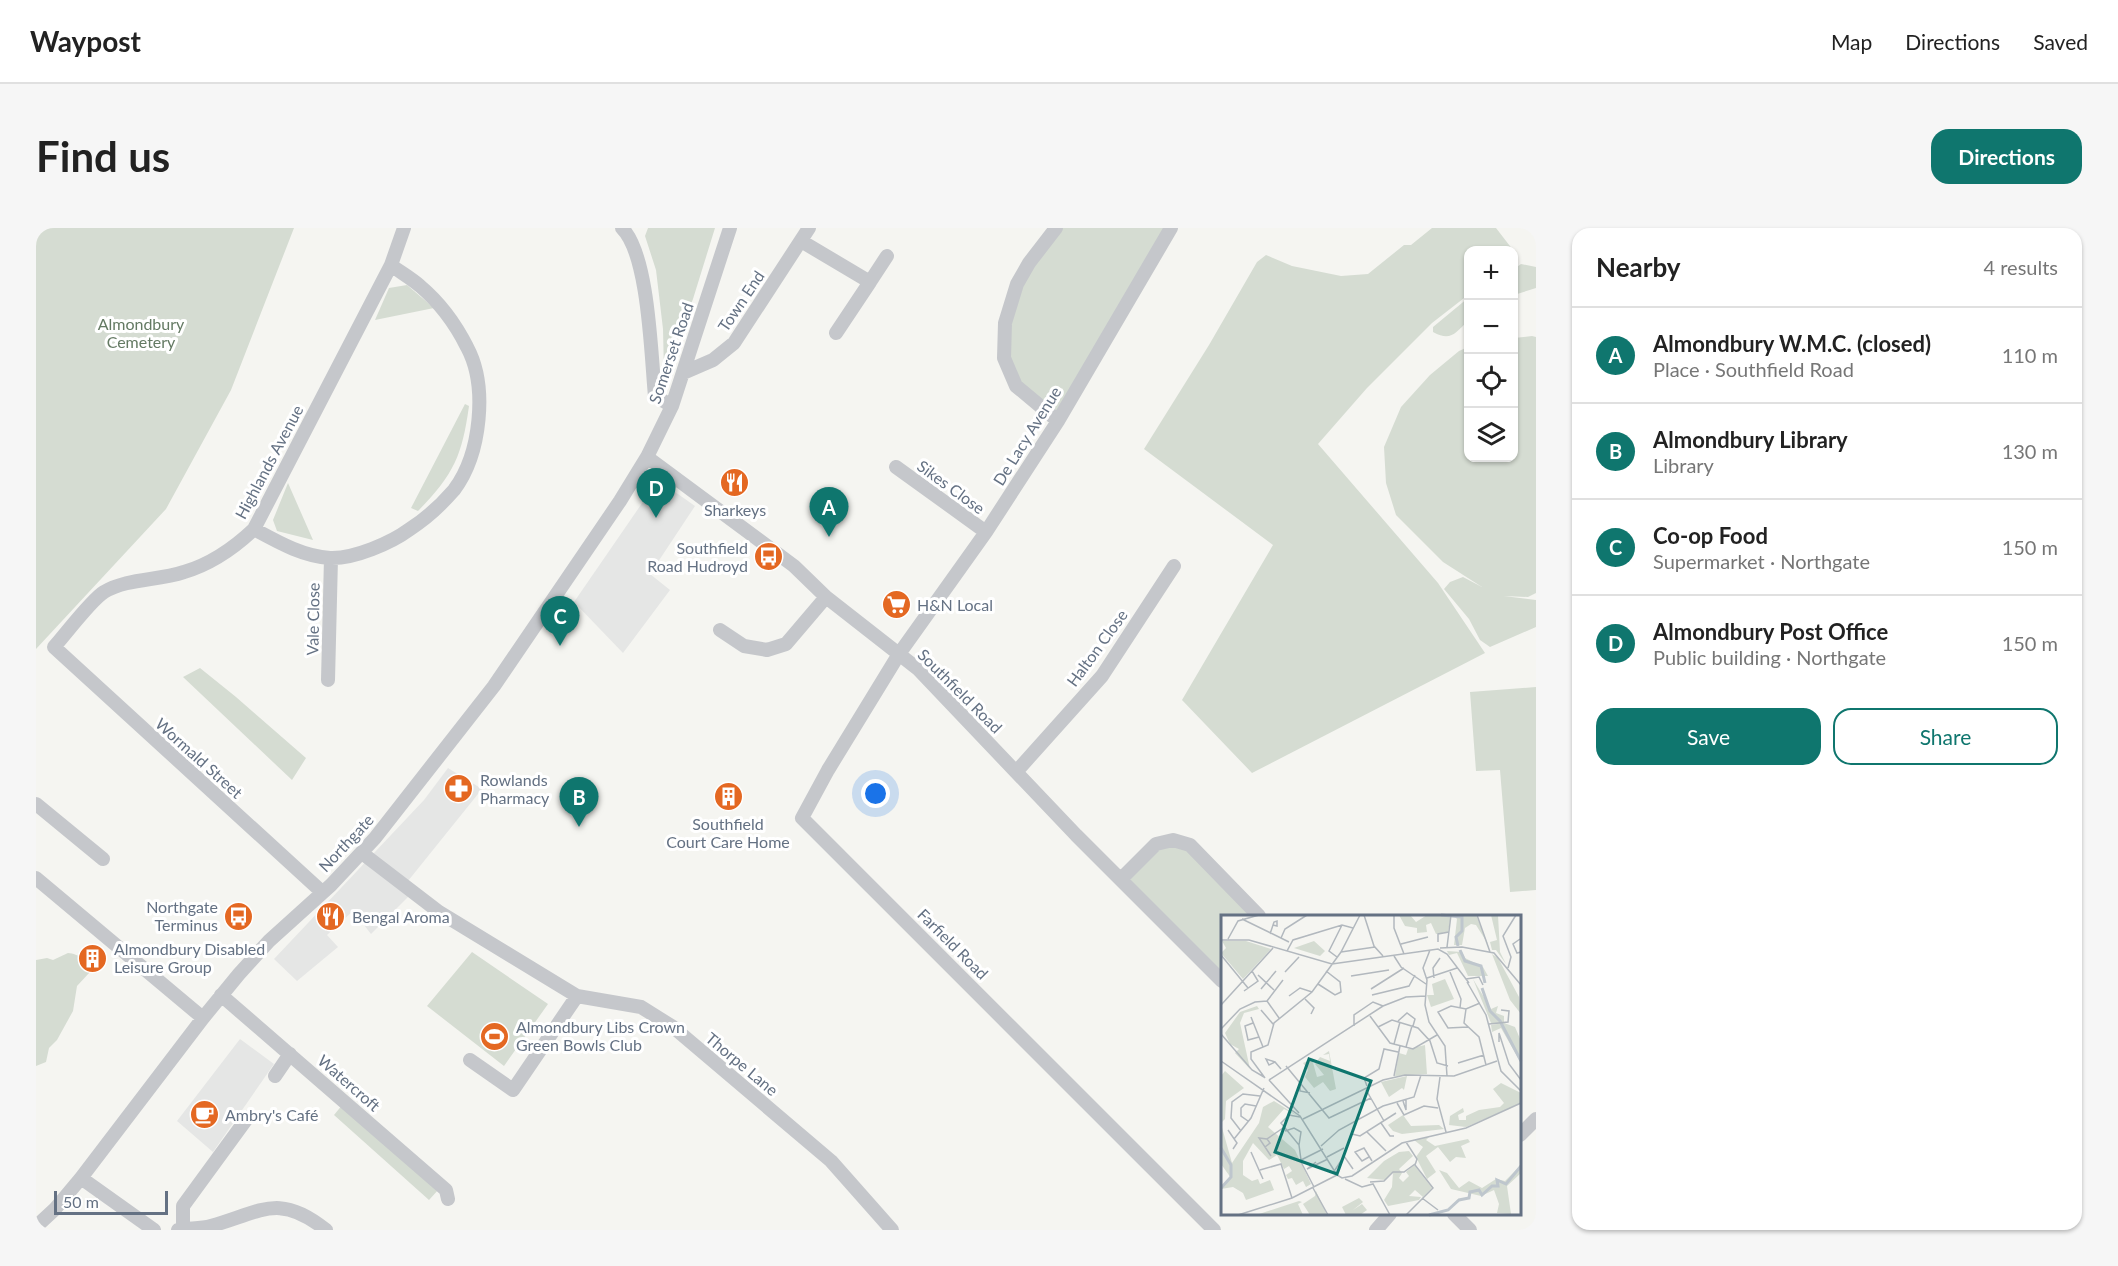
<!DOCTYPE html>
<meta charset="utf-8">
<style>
body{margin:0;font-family:Lato,sans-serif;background:#f6f6f6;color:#222}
.controls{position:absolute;right:18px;top:18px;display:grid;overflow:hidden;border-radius:12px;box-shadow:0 2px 4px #0004}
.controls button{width:54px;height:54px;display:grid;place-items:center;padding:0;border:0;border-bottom:2px solid #e0e0e0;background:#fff;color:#222;font:30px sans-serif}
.scale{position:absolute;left:18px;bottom:15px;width:114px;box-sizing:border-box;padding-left:6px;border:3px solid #647183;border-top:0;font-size:16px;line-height:21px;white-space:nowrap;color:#647183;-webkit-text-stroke:4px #fff;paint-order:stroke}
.you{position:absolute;left:840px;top:566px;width:21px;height:21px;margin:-15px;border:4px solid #fff;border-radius:50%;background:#1a73e8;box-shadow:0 0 0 9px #1a73e833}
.badge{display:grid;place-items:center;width:39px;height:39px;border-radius:50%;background:#0f766e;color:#fff;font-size:20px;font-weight:700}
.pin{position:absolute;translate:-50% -50px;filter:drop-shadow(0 2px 3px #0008)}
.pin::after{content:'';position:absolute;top:32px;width:21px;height:18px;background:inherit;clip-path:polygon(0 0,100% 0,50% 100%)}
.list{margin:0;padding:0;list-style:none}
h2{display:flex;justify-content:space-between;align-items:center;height:78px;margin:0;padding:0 24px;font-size:26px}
h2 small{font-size:20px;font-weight:400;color:#767676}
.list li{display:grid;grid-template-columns:39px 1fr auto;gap:18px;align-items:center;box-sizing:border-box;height:96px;padding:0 24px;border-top:2px solid #e0e0e0}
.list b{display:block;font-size:22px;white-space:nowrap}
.list p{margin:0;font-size:20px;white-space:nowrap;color:#767676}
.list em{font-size:20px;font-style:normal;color:#767676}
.actions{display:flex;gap:12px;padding:18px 24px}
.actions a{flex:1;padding:14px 0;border:2px solid #0f766e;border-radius:18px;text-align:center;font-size:21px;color:#0f766e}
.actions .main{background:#0f766e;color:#fff}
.icon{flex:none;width:33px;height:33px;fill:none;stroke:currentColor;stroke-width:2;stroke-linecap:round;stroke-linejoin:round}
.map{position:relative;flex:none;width:1500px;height:1002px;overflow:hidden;border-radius:18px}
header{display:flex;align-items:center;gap:36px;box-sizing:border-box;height:84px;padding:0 30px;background:#fff;border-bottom:2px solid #e0e0e0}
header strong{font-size:28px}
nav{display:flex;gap:33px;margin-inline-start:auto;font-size:21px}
.intro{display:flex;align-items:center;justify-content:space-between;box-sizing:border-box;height:144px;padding:0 36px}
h1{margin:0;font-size:42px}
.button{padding:15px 27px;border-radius:18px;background:#0f766e;color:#fff;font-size:21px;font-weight:700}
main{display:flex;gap:36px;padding:0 36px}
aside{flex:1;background:#fff;border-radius:18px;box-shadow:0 2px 4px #0004}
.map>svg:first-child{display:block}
</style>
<header>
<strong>Waypost</strong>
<nav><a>Map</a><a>Directions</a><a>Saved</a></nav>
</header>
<div class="intro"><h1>Find us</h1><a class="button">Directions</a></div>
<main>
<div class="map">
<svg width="1500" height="1002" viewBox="0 0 1500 1002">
<rect width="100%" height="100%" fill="#f5f5f1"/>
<!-- built -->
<path fill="#e5e6e5" d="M622 252 659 278 614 346 634 362 587 425 538 374Z
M412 540 446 561 372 653 380 661 335 706 317 683 291 707 302 719 261 753 238 731 388 572Z
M204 811 238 836 177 924 141 893Z"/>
<!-- green -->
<path fill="#d5dcd2" d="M0 0H258L195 162 130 281 0 421Z
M612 0H679L657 71 628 145 627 101 620 42 609 8Z
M1020 0H1135L1022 193 980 158 968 130 981 56Z
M1396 0H1460L1477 22H1432V67L1396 95 1331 160 1282 216 1402 355 1449 425 1216 545 1146 472 1237 317 1108 221 1173 117 1221 34 1230 27 1256 38 1305 48 1332 46 1368 17H1375Z
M1485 36 1500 39V60L1478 67V41Z
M371 57 398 80 339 92 353 60Z
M1432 70V93C1419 105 1415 114 1397 104V99Z
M1496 108 1500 109V365L1492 369 1468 368 1500 372V399L1454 419 1444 412 1433 391 1408 361 1414 354 1427 349 1446 359 1407 334 1360 287 1350 255 1348 219 1365 179 1394 147 1423 123 1432 119V230H1478V110Z
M429 176 433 178C426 228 418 246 382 283L375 280Z
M252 255 277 312 241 303 237 292Z
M164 440 200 469 270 530 256 552 147 449Z
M1500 459V662L1474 664 1464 542 1440 543 1434 464Z
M1120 616 1154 617 1220 688H1186V753L1083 647Z
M436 724 512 776 468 838 391 778Z
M32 725C42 726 54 732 54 744L41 758 37 783 21 812 13 820 10 834 0 838V732L11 730 17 732Z
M307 876 403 961 393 972 298 887Z"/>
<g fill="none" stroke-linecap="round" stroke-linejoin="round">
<!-- street -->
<path stroke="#c5c7cb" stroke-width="14" d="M586 0C613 27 615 128 619 168L636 178
M1020 0 993 35 981 56 969 95 968 130 980 158 1022 193
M1135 0 1022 193 950 304 863 426 792 542 766 590 1178 1002
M765 13 834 54 800 105
M834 54 851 28
M647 145 677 132 698 115 773 0
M611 229 758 338 790 369 882 441 1040 607 1186 753
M860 239 950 304
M218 301C242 314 266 328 294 330 318 331 355 315 374 301 391 290 405 277 418 262 445 226 452 158 431 119 420 97 403 74 384 58 375 50 364 44 355 37
M684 402 708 418 731 422 750 416 790 369
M292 452 295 330
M980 544 1066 448 1138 338
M0 576 67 631
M326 625 403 684 541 768 605 779 637 799 795 933 856 1002
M0 650 167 790
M1085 651 1120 616 1137 612 1154 617 1223 688
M286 664 18 419C29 407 55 372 68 364 92 350 121 353 148 344 175 336 198 320 218 301L355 37 368 0
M185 767 410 962 412 971
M434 832 477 862 541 768
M239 848 254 826
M1484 907 1500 891
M45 950 118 1002
M1418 986 1434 1002
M0 996 5 994 19 981 45 950 167 790 203 746 233 713 295 657 339 610 458 458 584 273 611 229 636 178 694 0
M147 1001V978L212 889
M142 1002C153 1000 165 1001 175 998 225 984 243 964 290 1002
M1340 1002 1354 986"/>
</g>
<!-- icons -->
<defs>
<symbol id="restaurant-disc" viewBox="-11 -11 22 22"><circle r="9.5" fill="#e46822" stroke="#fff"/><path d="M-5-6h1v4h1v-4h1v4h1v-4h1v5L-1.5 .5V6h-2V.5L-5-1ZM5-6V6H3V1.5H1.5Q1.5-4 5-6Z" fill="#fff"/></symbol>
<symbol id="bus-disc" viewBox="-11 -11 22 22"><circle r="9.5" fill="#e46822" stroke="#fff"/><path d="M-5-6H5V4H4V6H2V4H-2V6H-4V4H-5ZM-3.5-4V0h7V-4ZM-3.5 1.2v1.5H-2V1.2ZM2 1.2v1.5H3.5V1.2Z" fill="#fff"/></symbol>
<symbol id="supermarket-disc" viewBox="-11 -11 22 22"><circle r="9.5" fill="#e46822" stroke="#fff"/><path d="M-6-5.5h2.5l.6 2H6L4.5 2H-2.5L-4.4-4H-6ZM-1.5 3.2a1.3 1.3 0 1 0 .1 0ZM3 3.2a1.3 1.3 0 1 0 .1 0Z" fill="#fff"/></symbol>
<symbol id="pharmacy-disc" viewBox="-11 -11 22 22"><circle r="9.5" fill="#e46822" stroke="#fff"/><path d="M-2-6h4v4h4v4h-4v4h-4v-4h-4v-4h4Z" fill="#fff"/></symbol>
<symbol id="building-disc" viewBox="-11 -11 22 22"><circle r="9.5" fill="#e46822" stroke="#fff"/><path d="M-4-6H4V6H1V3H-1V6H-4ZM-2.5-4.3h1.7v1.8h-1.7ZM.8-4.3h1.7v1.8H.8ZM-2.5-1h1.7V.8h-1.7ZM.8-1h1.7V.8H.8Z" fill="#fff"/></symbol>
<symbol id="stadium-disc" viewBox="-11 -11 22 22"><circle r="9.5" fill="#e46822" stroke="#fff"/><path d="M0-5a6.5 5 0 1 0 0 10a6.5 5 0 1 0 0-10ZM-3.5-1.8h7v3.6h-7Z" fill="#fff"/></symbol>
<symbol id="cafe-disc" viewBox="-11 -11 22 22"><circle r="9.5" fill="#e46822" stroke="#fff"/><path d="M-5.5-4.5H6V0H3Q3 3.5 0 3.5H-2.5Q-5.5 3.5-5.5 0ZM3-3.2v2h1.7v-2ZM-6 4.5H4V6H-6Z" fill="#fff"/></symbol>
</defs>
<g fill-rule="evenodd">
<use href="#restaurant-disc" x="682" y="238" width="33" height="33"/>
<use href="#bus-disc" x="716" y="312" width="33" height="33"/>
<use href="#supermarket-disc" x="844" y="360" width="33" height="33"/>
<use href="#pharmacy-disc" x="406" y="544" width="33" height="33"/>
<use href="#building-disc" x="676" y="552" width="33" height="33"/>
<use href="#bus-disc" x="186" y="672" width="33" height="33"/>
<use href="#restaurant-disc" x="278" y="672" width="33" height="33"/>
<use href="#building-disc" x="40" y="714" width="33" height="33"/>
<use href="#stadium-disc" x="442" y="792" width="33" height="33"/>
<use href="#cafe-disc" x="152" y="870" width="33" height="33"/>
</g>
<g text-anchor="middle" stroke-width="6" stroke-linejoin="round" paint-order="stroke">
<!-- street labels -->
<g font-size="16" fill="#647183" stroke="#fff">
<text transform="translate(705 73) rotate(-56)" y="6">Town End</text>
<text transform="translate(635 125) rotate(-71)" y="6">Somerset Road</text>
<text transform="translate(991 208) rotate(-58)" y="6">De Lacy Avenue</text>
<text transform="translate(233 234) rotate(-62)" y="6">Highlands Avenue</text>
<text transform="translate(915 259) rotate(36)" y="6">Sikes Close</text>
<text transform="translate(277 391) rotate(-89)" y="6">Vale Close</text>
<text transform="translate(1061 420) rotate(-54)" y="6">Halton Close</text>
<text transform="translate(924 463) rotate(45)" y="6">Southfield Road</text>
<text transform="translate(163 530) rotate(42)" y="6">Wormald Street</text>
<text transform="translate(310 615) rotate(-47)" y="6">Northgate</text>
<text transform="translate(917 716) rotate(45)" y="6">Farfield Road</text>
<text transform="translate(706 836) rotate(40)" y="6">Thorpe Lane</text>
<text transform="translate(313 855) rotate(41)" y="6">Watercroft</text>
</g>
<!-- park labels -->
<g font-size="16" fill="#647a63" stroke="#fff">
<text x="105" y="102">Almondbury<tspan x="105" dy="18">Cemetery</tspan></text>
</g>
<!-- poi labels -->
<g font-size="16" fill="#647183" stroke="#fff" text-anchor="start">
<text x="699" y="288" text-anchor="middle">Sharkeys</text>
<text x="712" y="326" text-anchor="end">Southfield<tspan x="712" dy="18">Road Hudroyd</tspan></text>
<text x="881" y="383">H&amp;N Local</text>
<text x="444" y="558">Rowlands<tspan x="444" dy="18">Pharmacy</tspan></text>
<text x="692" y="602" text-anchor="middle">Southfield<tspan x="692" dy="18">Court Care Home</tspan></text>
<text x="182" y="685" text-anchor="end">Northgate<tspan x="182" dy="18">Terminus</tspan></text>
<text x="316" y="695">Bengal Aroma</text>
<text x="78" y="727">Almondbury Disabled<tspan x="78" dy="18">Leisure Group</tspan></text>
<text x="480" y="805">Almondbury Libs Crown<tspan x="480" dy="18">Green Bowls Club</tspan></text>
<text x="189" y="893">Ambry's Café</text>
</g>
</g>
<!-- overview -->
<g transform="translate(1185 687)">
<rect width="300" height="300" fill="#f5f5f1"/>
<path d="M178 0H189L195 7 206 0 230 1 227 17 215 19 210 8 205 10 206 17 196 18V13L184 11ZM232 0H255L267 29 255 10 250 9 244 13 241 30H233L236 4ZM270 0H277L279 37 285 49 275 35H271L269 27 276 25ZM1 26H25L50 34 22 64 0 38 5 33ZM93 26 104 36 99 41 73 33ZM226 36 241 37 244 43 262 52 267 61H247L236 38 228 40ZM271 39 277 43 298 82 300 99 289 85ZM224 64 233 84 210 92 206 80H213L211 69ZM252 64 270 94 277 91 275 98 283 101V108L294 112 300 126V148L280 113 271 117 270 110 276 109 270 108ZM36 91 38 94 23 98 19 108 29 154 14 138 18 134 9 129 4 118 19 97ZM204 130 206 159 174 161 178 138 185 140 187 134ZM108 136 115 174 109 176 102 167 93 173 84 162 87 155 82 148 91 144 96 162 103 160 94 149 99 142 109 146 108 139 102 140ZM4 156 23 173 5 186 4 204 0 208V161ZM186 161 183 175 181 173 168 182 160 167ZM280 168 300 178V188L245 212 228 210 229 201 242 193 243 197 237 200 238 205H245V201L258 195 279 192 283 188 272 174ZM53 186 77 201 63 194 47 212 74 235 90 269 85 272 82 266 75 270 71 263 67 264 65 260 71 256 68 251 63 254 56 240 48 245 32 228 22 246V260L31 266 37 264 39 269 49 265 53 275 25 285 22 278 12 272 0 274 10 263 0 249V209L11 248 38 208 42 192ZM182 200 190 211 218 210 223 214 181 219 172 216 167 210ZM208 222 205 225 214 231 247 224 249 227 240 231 245 243 235 242 229 247 217 232 205 241 215 257 206 264 195 242 202 232 193 225ZM188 236 192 241 178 254 181 258 178 263 182 267 188 261 185 257 193 250 211 273 202 282 194 275 188 281 200 282 198 285 167 291 163 285 171 272 172 257 164 265 146 263 163 246 178 237ZM300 250V258L286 271 290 299 276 298 278 289 273 275 260 281 230 274 218 255 226 258 238 273 248 266 261 273 275 264 284 266ZM95 276 106 300H89L82 289 94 281ZM138 283 142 287 132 295 141 289 146 295 139 300H125L121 292ZM78 286 81 287 77 289 82 300H35Z" fill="#d5dcd2"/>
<path fill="none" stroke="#bec6cd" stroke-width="3" d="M220 0 241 2M237 31 235 22 241 16V0M239 35 244 46 260 51 264 68M261 73 269 96 279 106 300 146M0 233 10 250V262L0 273M208 300 227 295 238 285 248 283 249 277 258 275 261 280 271 271H277L276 265 285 269 300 251"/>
<path fill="none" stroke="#b2b8be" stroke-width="1.5" d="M143 0 153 31 162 41M173 0V13L183 39M256 0 269 37M21 4 68 27M49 19 53 7 56 6V11L52 10M60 23 64 14 86 0M7 24 17 6 38 0M299 24 292 29 296 38 300 37M0 25H28L111 49 217 34 226 39 248 68M217 27V19L228 17M180 29 207 22M226 32 230 0M219 33 241 32 273 38 300 70M209 35 202 53 206 65 204 90 208 107 224 131 226 161M66 36 72 25 121 10 132 13M120 37 154 32M0 40 27 73M173 41 180 52 205 69M116 42 108 36 121 10M287 53 290 42 282 21 295 0M64 57 78 42M229 57 240 84 239 93M37 60 53 75M130 61 168 55M206 63 236 53M213 63 212 53 219 43M245 64 258 62 262 70M246 67 265 100 280 156 300 176M97 69 114 80 120 77 119 67 105 56M40 74 55 56M150 74 183 53M23 76 37 66 31 56M151 80 188 71 194 60M68 81 79 73 91 77M84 84 93 93 90 99M46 86 62 65M0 90 52 33M245 94 243 108 258 122 265 150M40 95 52 109M149 101 169 128 192 134 216 120M30 102 42 132M177 106 186 98 194 104 192 111M32 108 24 111 27 125 38 122M268 109 287 107 288 96 280 95M133 111V100L152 87 162 91M157 112 171 105 197 113 209 126 216 148 227 151M247 112 227 113 217 97 230 91 245 94 259 88M0 114 19 94 34 87 46 86 58 103M0 119 31 155 43 162M278 127V118L288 149 300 165M173 129 179 107M185 132 191 111M0 146 79 201 116 260M54 147 45 144 48 150 54 147 60 154M237 148 263 140M65 151 108 203 150 183M173 161 179 131M219 162 216 184 225 217M44 163 30 144V137L47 130 53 108 91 77 120 37 139 0M48 165 162 91 185 82 205 81M48 165 78 198M79 166V176L89 178M146 171 143 163 158 154 163 134 177 137M144 173 163 206M182 186 185 195V185M176 188 183 200 203 191 217 193M79 202 68 200 60 208 78 230 80 245 102 234M82 204 162 165 184 160 233 161 276 146M27 206 20 201V193L24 189 35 191M160 208 169 221H173M7 215 16 228 12 234M20 216 10 203 11 187 22 179 39 181M64 216 73 213 80 217 78 230M146 217 165 236M131 219 139 221 175 198M13 224 30 203 43 173M46 224 38 223 50 241M185 227 196 244 194 250 212 273 185 300M100 231 118 215 162 191 193 182 200 160M44 232 49 228 46 224 62 213M30 237 42 264M106 242 123 233M148 242 141 246 134 237 143 233 151 246M80 247 93 272M95 247 86 254 107 244M39 255 60 249 71 283M114 255 123 241 132 254M116 260 121 263 131 261 181 228 245 213 300 188M124 264 141 272 152 269 169 300M149 267 163 266 172 257H183L194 249M92 273 107 300M201 283 217 295M17 300 71 283 116 260M253 300H284"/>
<path fill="#0f766e" fill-opacity="0.15" stroke="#0f766e" stroke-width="3" d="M88 144 150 166 116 259 54 237Z"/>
<rect width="300" height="300" fill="none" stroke="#647183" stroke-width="3"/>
</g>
</svg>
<div class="controls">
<button>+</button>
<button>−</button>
<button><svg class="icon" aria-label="locate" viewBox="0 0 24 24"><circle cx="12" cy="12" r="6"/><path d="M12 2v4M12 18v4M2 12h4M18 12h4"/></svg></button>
<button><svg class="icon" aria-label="layers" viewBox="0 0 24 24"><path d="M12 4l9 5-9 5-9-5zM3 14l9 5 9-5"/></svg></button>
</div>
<div class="scale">50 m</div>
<div class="you"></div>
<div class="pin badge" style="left:793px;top:309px">A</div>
<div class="pin badge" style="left:543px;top:599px">B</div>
<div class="pin badge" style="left:524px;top:418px">C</div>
<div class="pin badge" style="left:620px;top:290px">D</div>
</div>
<aside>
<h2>Nearby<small>4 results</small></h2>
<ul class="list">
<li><span class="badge">A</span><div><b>Almondbury W.M.C. (closed)</b><p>Place · Southfield Road</p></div><em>110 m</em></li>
<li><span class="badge">B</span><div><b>Almondbury Library</b><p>Library</p></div><em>130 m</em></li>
<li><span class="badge">C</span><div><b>Co-op Food</b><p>Supermarket · Northgate</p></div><em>150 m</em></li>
<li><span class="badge">D</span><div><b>Almondbury Post Office</b><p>Public building · Northgate</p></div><em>150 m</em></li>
</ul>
<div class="actions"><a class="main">Save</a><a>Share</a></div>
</aside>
</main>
